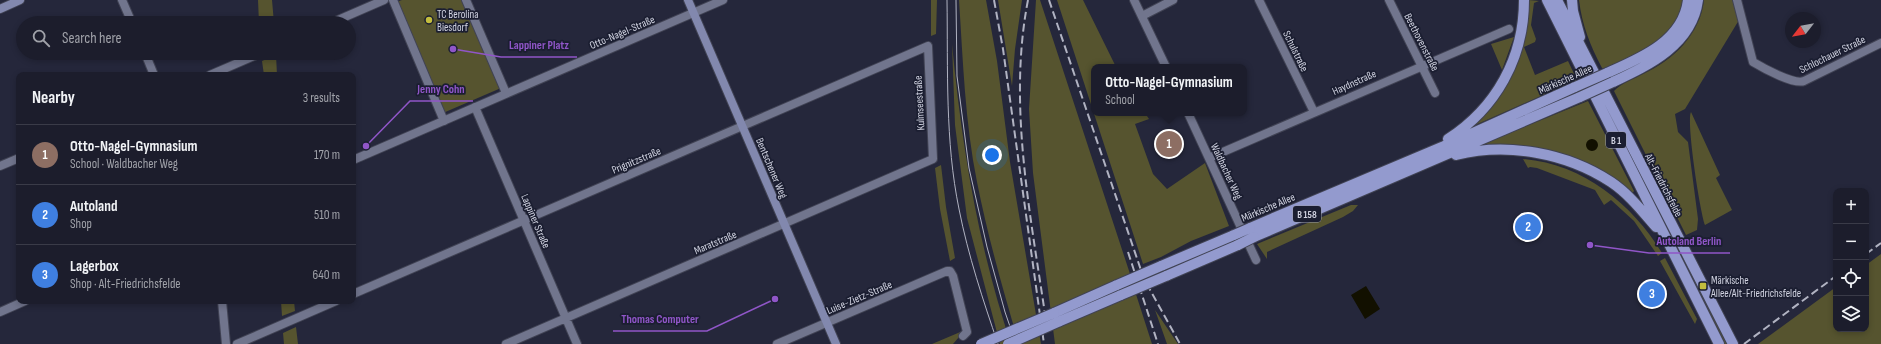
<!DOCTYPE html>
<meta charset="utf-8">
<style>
body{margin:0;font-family:"Sofia Sans Condensed",sans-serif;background:#292a38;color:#f1f3f6}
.controls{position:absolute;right:12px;bottom:12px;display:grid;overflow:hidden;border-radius:8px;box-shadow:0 2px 6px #0003}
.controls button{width:36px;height:36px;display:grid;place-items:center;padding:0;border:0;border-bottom:1px solid #3a3b48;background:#1c1d2c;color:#f1f3f6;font:20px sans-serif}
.compass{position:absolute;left:1785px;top:12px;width:36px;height:36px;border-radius:50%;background:#1c1d2c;box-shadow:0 2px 6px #0003;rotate:239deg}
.you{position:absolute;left:992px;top:155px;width:14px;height:14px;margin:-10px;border:3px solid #fff;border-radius:50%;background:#1a73e8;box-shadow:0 0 0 6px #1a73e833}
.badge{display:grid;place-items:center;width:26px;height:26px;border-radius:50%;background:#db2777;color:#fff;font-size:13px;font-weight:700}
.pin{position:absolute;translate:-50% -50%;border:2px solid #fff;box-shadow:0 1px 4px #0006}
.popup{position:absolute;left:1091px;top:64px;width:156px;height:52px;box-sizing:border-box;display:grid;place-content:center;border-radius:8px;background:#1c1d2c;filter:drop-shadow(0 1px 3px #0005);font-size:13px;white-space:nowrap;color:#a0a2a9}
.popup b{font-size:15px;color:#f1f3f6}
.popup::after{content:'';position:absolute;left:50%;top:100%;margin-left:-8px;border:8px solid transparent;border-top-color:#1c1d2c}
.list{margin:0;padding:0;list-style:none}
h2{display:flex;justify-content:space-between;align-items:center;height:52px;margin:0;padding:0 16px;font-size:17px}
h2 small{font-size:13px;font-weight:400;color:#a0a2a9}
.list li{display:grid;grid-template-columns:26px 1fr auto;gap:12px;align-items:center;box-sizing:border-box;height:60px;padding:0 16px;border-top:1px solid #3a3b48}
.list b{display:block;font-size:15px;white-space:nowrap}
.list p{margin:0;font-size:13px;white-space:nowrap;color:#a0a2a9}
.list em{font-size:13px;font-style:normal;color:#a0a2a9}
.icon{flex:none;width:22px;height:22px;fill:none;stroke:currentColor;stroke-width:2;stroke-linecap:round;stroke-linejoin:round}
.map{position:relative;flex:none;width:1881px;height:344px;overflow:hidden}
.search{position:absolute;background:#1c1d2c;box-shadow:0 2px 6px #0003;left:16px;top:16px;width:340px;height:44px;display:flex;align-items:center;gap:10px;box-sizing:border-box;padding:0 14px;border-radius:22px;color:#a0a2a9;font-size:15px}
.panel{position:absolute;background:#1c1d2c;box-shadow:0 2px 6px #0003;left:16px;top:72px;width:340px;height:232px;border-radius:8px}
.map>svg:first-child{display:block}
</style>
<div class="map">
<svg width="1881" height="344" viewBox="0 0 1881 344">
<rect width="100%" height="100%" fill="#25273b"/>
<!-- green -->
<path fill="#56542f" d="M258 0H272L274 23H259Z
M402 0H464L501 88 443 113 396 2Z
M931 0H937L936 34 931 36Z
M959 0H986L997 61 1010 162 1041 344H1019C1003 290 988 237 977 182 965 122 963 61 959 0Z
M998 0H1022L1015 49 1012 86Z
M1036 0H1040L1133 283 1234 239 1235 241 1133 285 1152 344H1055L1033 173 1029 109Z
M1057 0H1083L1116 67H1094V113H1145L1149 119 1135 124 1153 174 1167 189 1205 163 1229 226 1191 241 1161 257 1143 264Z
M1529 0 1539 1 1534 3 1531 25 1536 39 1535 42 1524 47 1535 75 1568 61 1577 80 1473 126C1477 117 1491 109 1498 99 1518 71 1528 35 1529 0Z
M1579 0H1684C1682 7 1680 15 1677 21 1662 47 1631 57 1605 68H1602C1590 45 1582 25 1579 0Z
M1704 0H1734L1739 20 1685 109 1675 114 1678 132 1688 142 1698 219 1697 230 1686 235 1614 91C1621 83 1634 79 1643 74 1673 60 1700 35 1704 0Z
M1514 37 1502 70 1491 44Z
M952 44C962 148 978 245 1011 344H1000L967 218 955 125Z
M276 55 277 75H264L262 61Z
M1588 101 1634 191 1631 195 1583 163 1478 147 1477 146Z
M1691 112 1720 175 1716 178 1732 210 1705 225C1700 212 1686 121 1691 112Z
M1523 159C1583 164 1632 204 1662 253L1658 256 1634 221 1611 200 1604 205 1595 190 1537 168 1530 167 1528 168Z
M941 165 946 207 955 258 950 261 940 209 935 168Z
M1649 192 1727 344H1724L1647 194Z
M1351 205H1358L1353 211 1343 217 1267 252V259L1257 244Z
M1881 254V344H1758L1836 287V329H1866V265Z
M1665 258 1697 319 1695 324 1660 261Z
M281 301H294L295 311 282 316Z
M1155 310 1178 344H1167Z
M296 327 298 344H284L283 333Z
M965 330 953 344H932Z"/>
<!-- water -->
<path fill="#121000" d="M1586 145a6 6 0 1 1 12 0a6 6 0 1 1-12 0Z
M1366 286 1380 309 1365 319 1351 295Z"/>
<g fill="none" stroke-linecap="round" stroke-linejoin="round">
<defs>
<path id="street" d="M122 0 132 23
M393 0 444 121
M466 0 506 93
M1134 0 1166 67
M1259 0 1314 112
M1389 0 1435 93
M1737 0 1753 62C1763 68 1794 85 1804 81L1881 43
M1142 16 1173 0
M331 23 384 0
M145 53 154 75
M210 75 261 53
M475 107 577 344
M1188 113 1256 260
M1209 158 1509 29
M353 160 723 0
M0 166 19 158
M353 294 928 46 933 159 506 344
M222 301 226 344
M0 312 25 301
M237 344 336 301
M777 344 947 271H950L953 276 967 332 963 336"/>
<path id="secondary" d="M688 0 836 344
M0 9 20 0"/>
<path id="primary" d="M1547 0 1719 344
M1557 0 1733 344
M1572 0 1573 11 1580 37
M1607 73C1641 58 1683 41 1688 0
M1613 82C1649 65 1692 45 1698 0
M1448 139C1496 108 1524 58 1524 0
M1456 155C1507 142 1567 153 1611 182 1629 194 1642 211 1656 227
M1250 228 1444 146 1575 87
M1254 237 1580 97
M1161 266 1234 235
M1166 276 1238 245
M1054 313 1117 285
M1058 322 1121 295"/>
</defs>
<!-- street casing -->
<use href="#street" stroke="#414354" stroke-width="10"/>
<!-- secondary casing -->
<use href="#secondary" stroke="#414354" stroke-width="10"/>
<!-- primary casing -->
<use href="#primary" stroke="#414354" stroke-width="12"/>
<!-- street -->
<use href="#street" stroke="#71758d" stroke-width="8"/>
<!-- secondary -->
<use href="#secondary" stroke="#8288ae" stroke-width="8"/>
<!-- primary -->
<use href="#primary" stroke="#939ace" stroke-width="10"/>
<!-- tram -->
<path stroke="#b1b3c2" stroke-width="1" d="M947 0C948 70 945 141 959 209 968 255 983 300 998 344
M956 0 957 76 969 168 987 247 1005 312 1016 344"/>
<!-- rail -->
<path stroke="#b1b3c2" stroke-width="2" stroke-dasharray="8 4" stroke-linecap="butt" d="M994 0 1003 49 1044 344
M1028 0C1007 108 1032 221 1047 328
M1049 0 1144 279 1180 344
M1128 252 1158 344
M1866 254 1881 243
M1744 344 1836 276"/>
<defs>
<path id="primary-bridge" d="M1575 87 1607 73
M1580 97 1613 82
M1234 235 1250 228
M1238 245 1254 237
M1117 285 1161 266
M1121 295 1166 276
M981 344 1054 313
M1008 344 1058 322"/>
</defs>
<!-- primary-bridge casing -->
<use href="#primary-bridge" stroke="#414354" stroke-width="12" stroke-linecap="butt"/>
<!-- primary-bridge -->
<use href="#primary-bridge" stroke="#939ace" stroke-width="10"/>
</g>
<!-- markers -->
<g fill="#c3bd3e" stroke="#1b1e31" stroke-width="1.5">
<circle cx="429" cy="20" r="4"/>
<rect x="1699" y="282" width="8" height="8" rx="2"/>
</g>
<g text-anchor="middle" stroke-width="3.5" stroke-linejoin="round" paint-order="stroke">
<!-- shield labels -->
<g fill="#1b1e31" stroke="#9a9dac" stroke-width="1">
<rect x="1606" y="132" width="20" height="16" rx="3"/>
<rect x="1293" y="206" width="28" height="16" rx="3"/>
</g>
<g font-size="10" font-weight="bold" fill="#d1d3e1">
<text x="1616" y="144">B 1</text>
<text x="1307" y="218">B 158</text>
</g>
<!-- poi labels -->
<g font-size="11" fill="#d1d3e1" stroke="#1b1e31" text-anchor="start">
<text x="437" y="18">TC Berolina<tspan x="437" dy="13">Biesdorf</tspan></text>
<text x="1711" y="284">Märkische<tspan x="1711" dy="13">Allee/Alt-Friedrichsfelde</tspan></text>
</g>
<!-- street labels -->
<g font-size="11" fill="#d1d3e1" stroke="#1b1e31">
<text transform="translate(622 32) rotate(-23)" y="4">Otto-Nagel-Straße</text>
<text transform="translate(1422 42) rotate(63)" y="4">Beethovenstraße</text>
<text transform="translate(1296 51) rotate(64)" y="4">Schulstraße</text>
<text transform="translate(1832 54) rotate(-26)" y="4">Schlochauer Straße</text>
<text transform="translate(1565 79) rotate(-24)" y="4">Märkische Allee</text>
<text transform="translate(1354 82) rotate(-24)" y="4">Haydnstraße</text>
<text transform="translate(919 103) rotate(-93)" y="4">Kulmseestraße</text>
<text transform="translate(636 160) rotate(-23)" y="4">Prignitzstraße</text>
<text transform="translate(772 168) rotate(67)" y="4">Bentschener Weg</text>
<text transform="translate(1227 171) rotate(65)" y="4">Waldbacher Weg</text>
<text transform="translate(1664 185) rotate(63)" y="4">Alt-Friedrichsfelde</text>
<text transform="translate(1268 207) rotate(-23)" y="4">Märkische Allee</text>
<text transform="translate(536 221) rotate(67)" y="4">Lappiner Straße</text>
<text transform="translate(715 242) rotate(-23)" y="4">Maratstraße</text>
<text transform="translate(859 297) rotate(-23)" y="4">Luise-Zietz-Straße</text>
</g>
</g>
<!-- callouts -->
<path fill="none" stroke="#9056c8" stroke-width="1.5" d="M453 49L501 57H577M366 146L410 101H473M1590 245L1649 253H1730M775 299L707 331H613"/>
<g fill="#9056c8" stroke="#1b1e31" stroke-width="1.5">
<circle cx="453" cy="49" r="4"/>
<circle cx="366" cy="146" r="4"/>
<circle cx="1590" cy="245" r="4"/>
<circle cx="775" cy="299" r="4"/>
</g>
<g font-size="12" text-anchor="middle" font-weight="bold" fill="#9056c8" stroke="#1b1e31" stroke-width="3.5" stroke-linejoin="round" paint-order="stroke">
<text x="539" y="49">Lappiner Platz</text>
<text x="441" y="93">Jenny Cohn</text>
<text x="1689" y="245">Autoland Berlin</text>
<text x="660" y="323">Thomas Computer</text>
</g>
</svg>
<div class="controls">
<button>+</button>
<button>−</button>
<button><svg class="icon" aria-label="locate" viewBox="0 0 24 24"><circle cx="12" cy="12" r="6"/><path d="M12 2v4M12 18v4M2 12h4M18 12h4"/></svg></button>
<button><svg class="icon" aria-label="layers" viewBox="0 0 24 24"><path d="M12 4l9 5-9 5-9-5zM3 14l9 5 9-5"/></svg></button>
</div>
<svg class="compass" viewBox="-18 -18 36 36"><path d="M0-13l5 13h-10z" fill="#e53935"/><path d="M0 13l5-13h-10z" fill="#a0a2a9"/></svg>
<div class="you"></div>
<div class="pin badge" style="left:1169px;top:144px;background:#8d6e63">1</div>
<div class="popup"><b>Otto-Nagel-Gymnasium</b>School</div>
<div class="pin badge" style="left:1528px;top:227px;background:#3f7fe0">2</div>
<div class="pin badge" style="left:1652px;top:294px;background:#3f7fe0">3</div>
<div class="search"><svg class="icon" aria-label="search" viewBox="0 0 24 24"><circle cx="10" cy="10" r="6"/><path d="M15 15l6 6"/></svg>Search here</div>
<section class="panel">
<h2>Nearby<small>3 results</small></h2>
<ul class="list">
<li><span class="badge" style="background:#8d6e63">1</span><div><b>Otto-Nagel-Gymnasium</b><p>School · Waldbacher Weg</p></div><em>170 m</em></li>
<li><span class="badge" style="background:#3f7fe0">2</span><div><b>Autoland</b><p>Shop</p></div><em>510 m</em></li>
<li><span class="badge" style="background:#3f7fe0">3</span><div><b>Lagerbox</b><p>Shop · Alt-Friedrichsfelde</p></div><em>640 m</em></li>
</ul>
</section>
</div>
